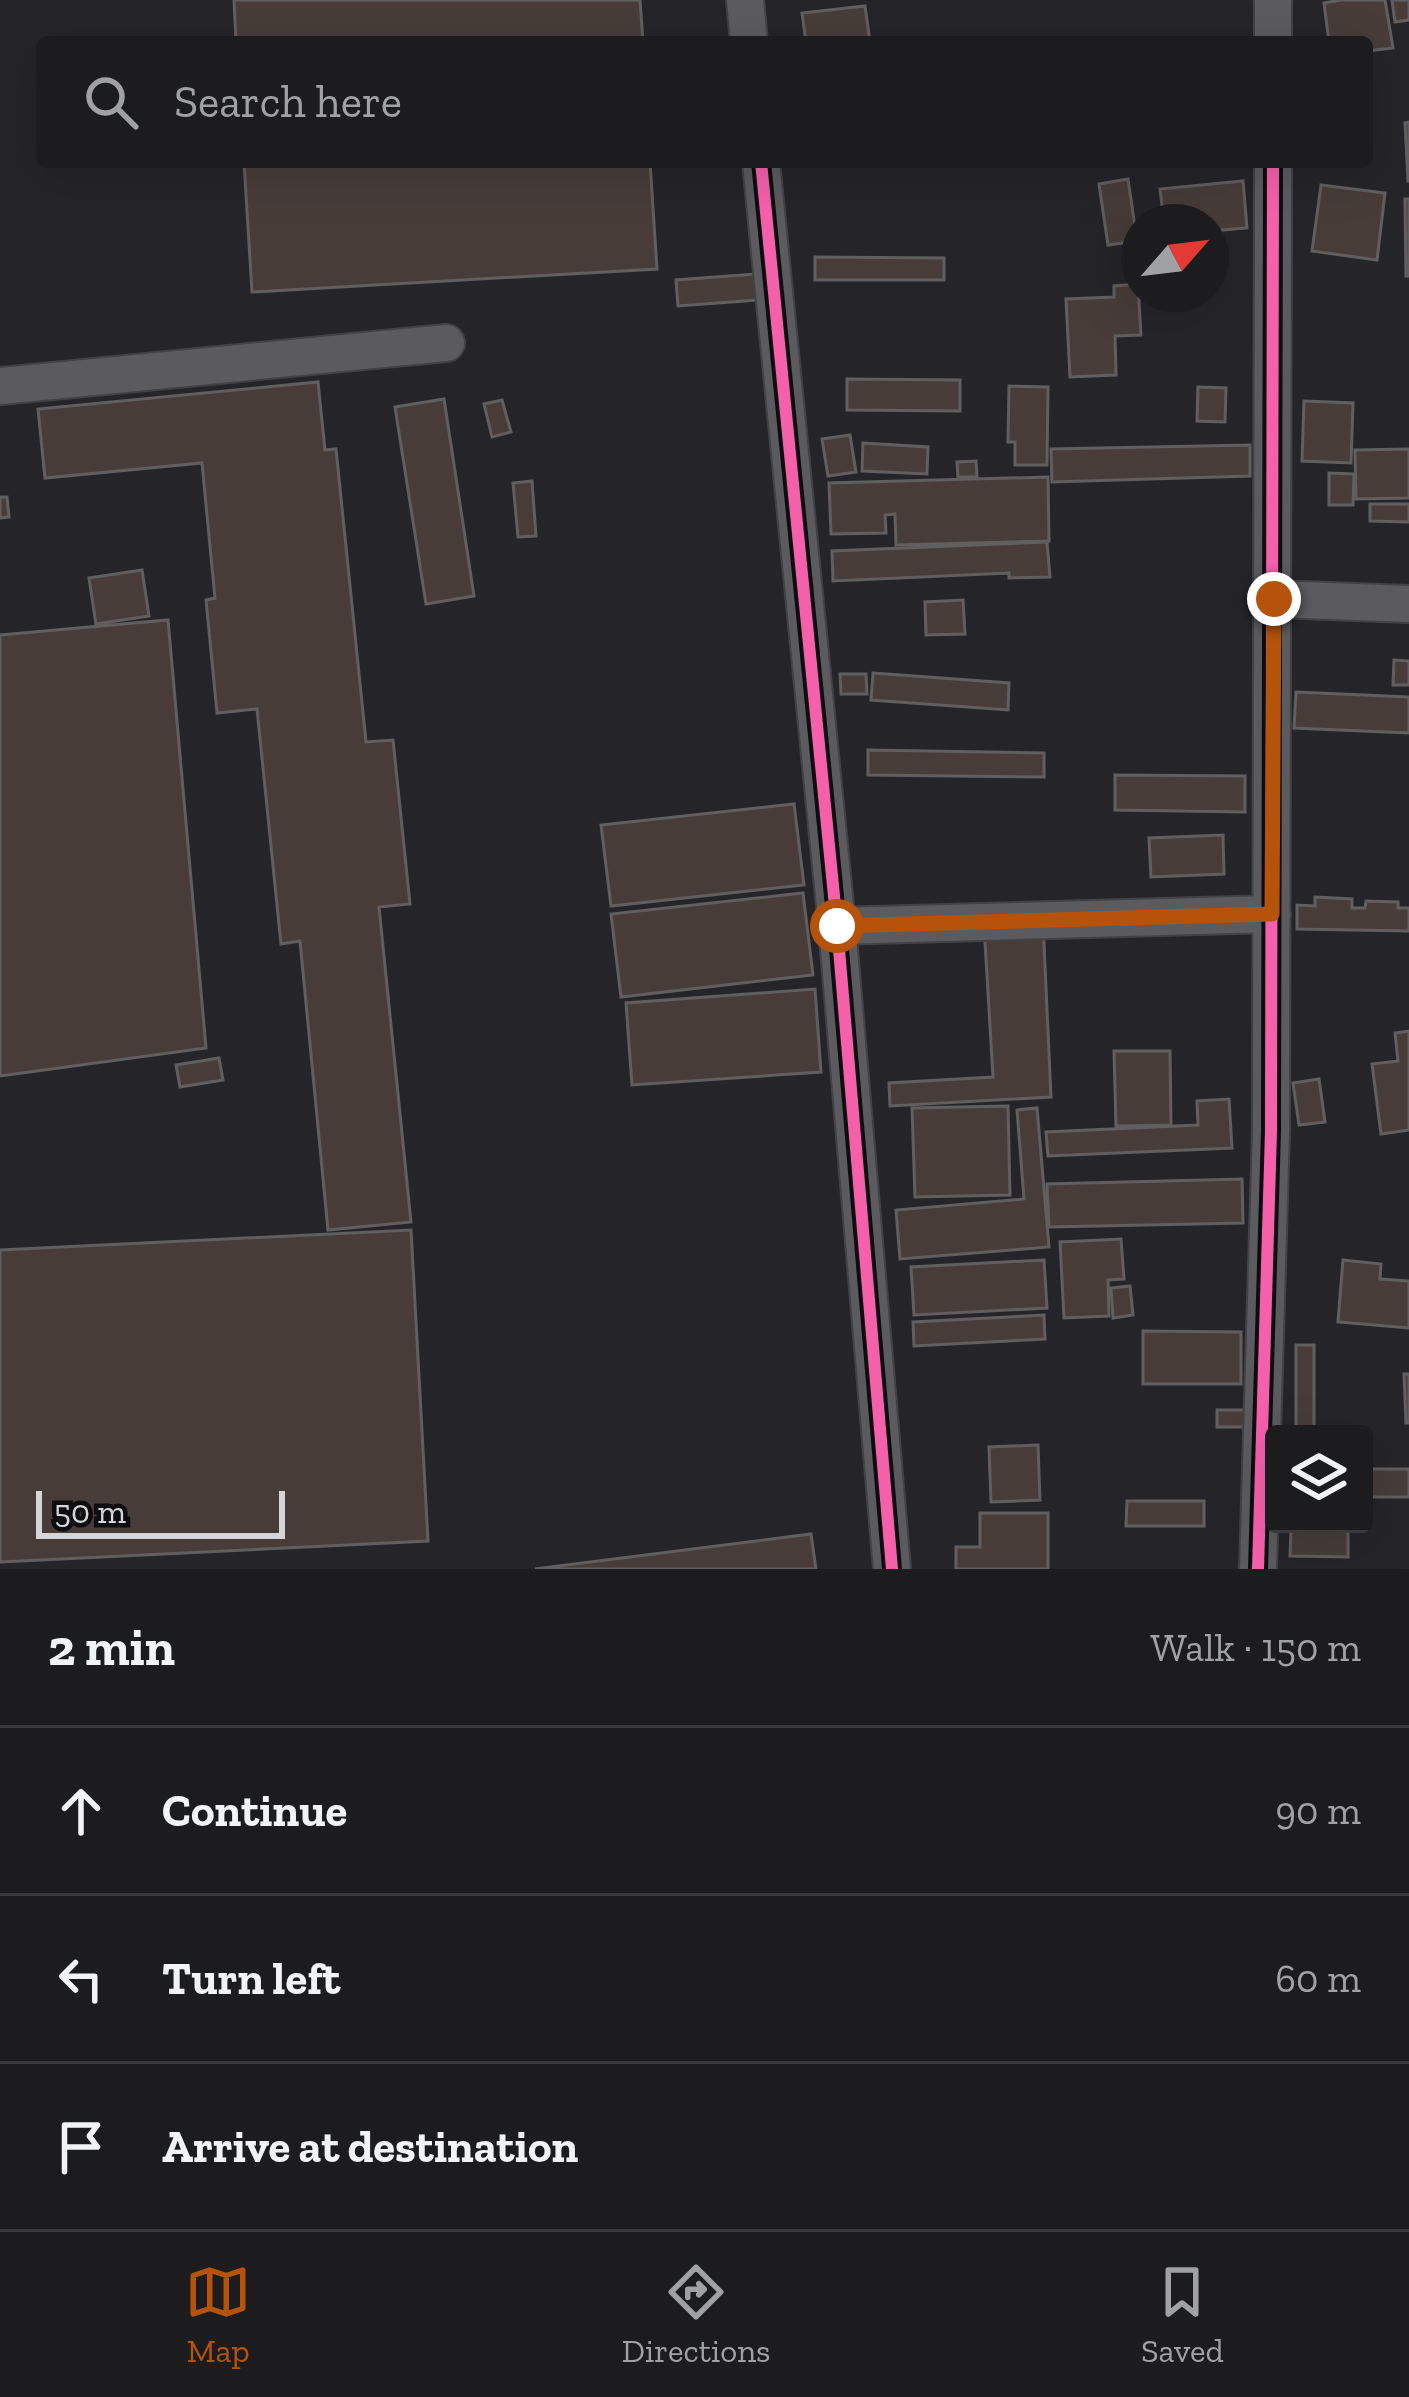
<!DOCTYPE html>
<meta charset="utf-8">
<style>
body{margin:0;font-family:"Zilla Slab",serif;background:#29292c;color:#f1f3f6}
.controls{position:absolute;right:36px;bottom:36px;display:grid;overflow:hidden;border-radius:12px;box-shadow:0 12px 48px #0002}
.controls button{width:108px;height:108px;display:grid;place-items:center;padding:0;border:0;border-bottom:3px solid #3a3a3d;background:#1c1c1f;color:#f1f3f6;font:60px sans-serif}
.compass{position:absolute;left:1121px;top:204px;width:108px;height:108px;border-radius:50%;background:#1c1c1f;box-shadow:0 12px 48px #0002;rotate:62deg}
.scale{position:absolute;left:36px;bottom:30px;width:249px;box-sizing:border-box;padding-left:12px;border:6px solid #d5d4d9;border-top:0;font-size:33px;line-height:42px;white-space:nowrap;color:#d5d4d9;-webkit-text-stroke:9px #0d0d10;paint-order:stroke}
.stop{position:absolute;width:36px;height:36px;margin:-27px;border:9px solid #b45309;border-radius:50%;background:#fff}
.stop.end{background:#b45309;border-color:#fff;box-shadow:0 3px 12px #0008}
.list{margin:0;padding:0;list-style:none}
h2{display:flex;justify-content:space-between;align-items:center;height:156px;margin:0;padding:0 48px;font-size:51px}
h2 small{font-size:39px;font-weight:400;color:#a0a1a4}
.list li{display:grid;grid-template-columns:78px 1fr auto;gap:36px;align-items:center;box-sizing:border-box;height:168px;padding:0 48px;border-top:3px solid #3a3a3d}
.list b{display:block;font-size:45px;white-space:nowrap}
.list em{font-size:39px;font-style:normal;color:#a0a1a4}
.icon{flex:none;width:66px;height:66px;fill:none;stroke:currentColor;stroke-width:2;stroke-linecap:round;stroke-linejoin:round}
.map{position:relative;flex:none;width:1409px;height:1569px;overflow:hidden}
.search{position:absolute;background:#1c1c1f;box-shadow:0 12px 48px #0002;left:36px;right:36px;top:36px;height:132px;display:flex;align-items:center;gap:30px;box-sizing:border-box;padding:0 42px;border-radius:12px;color:#a0a1a4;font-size:45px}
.sheet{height:660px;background:#1c1c1f}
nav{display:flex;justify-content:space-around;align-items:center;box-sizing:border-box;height:168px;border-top:3px solid #3a3a3d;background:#1c1c1f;font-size:33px;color:#a0a1a4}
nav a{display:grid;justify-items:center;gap:6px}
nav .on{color:#b45309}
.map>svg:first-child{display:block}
</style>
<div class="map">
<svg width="1409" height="1569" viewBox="0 0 1409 1569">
<rect width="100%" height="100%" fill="#252529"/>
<!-- building -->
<path fill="#473c38" stroke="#605e5f" stroke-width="3" d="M234 0H640L643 42H236Z
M1341 0H1385L1393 48 1367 51V42H1329L1324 3Z
M1392 0H1409V20L1395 22Z
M865 6 870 42H806L802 13Z
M1409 122V181H1408L1405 123Z
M244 162H650L657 269 252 292Z
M1128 179 1137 241 1108 245 1099 184Z
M1243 181 1247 228 1211 231V222H1164L1160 189Z
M1321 185 1385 193 1377 260 1312 251Z
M1405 199H1409V276H1406Z
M815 257 944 258V280H815Z
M755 274 757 300 678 306 676 280Z
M1138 284 1141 335 1115 336 1116 375 1070 377 1066 299 1114 297V286Z
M847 379 960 380V411L847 410Z
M318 382 325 450 336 449 366 742 393 740 410 904 379 907 411 1222 328 1230 300 941 281 944 257 709 217 713 206 600 215 598 202 463 45 478 38 409Z
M1009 386 1048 387 1047 465H1015V442H1008Z
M1198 387 1226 388 1225 422 1197 421Z
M444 399 474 596 426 604 395 407Z
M502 400 511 432 492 437 484 404Z
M1304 401 1353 403 1351 463 1302 461Z
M850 435 856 472 828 476 822 439Z
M863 443 928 447 927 474 862 471Z
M1250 445V476L1052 482 1051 449Z
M1409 449V498L1356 499 1355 450Z
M976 461 977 477H958L957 462Z
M1329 473 1354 474 1353 505H1329Z
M1048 477 1049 541 896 545 895 514 885 515 886 533 831 534 829 483Z
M532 481 536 536 518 537 513 483Z
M0 497H7L9 517 0 518Z
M1370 504H1409V522L1370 521Z
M1047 542 1050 577 1009 578V573L833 581 832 551Z
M142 570 149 616 96 624 89 578Z
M963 600 965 634 926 635 925 602Z
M168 620 206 1048 0 1076V635Z
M1394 660 1409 661V685H1393Z
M873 673 1009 683 1008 710 871 700Z
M840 674H866L867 694H841Z
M1296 692 1409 697V733L1294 728Z
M868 750 1044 753V777L868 775Z
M1115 775 1245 776V812L1115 810Z
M794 804 804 885 611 906 601 825Z
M1223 835 1224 874 1151 877 1149 838Z
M803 893 813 975 621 997 611 914Z
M1315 897 1352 899V908H1365L1366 901 1398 902V908H1409V931L1297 929V905L1315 906Z
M1043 922 1051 1097 890 1106 889 1083 993 1077 984 925Z
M815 989 821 1072 632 1085 626 1003Z
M1409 1031V1130L1381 1134 1372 1064 1398 1061 1395 1033Z
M1114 1051H1170L1171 1125 1116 1126Z
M219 1058 223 1080 180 1087 176 1065Z
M1319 1079 1325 1122 1299 1125 1293 1083Z
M1229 1099 1232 1148 1048 1156 1046 1132 1198 1125 1197 1101Z
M1008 1106 1010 1195 915 1197 912 1108Z
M1037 1108 1049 1247 900 1259 896 1210 1024 1199 1017 1110Z
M1242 1179 1243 1223 1049 1227 1047 1184Z
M411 1230 428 1541 0 1562V1250Z
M1121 1239 1124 1279 1108 1280 1109 1316 1064 1318 1060 1242Z
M1044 1260 1047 1308 914 1315 911 1267Z
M1343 1260 1381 1264 1380 1279 1409 1281V1328L1338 1322Z
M1130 1286 1133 1315 1113 1318 1111 1288Z
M1044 1315 1045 1339 914 1346 913 1322Z
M1143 1331 1241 1332V1384H1143Z
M1296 1345H1314V1434H1296Z
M1404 1374H1409V1423H1406Z
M1217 1410H1246L1245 1427H1217Z
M1038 1445 1040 1500 991 1502 989 1447Z
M1364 1469H1409V1497H1364Z
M1127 1501H1204V1526H1126Z
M980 1513H1048V1569H956V1547H980Z
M1321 1524H1363V1529Z
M1291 1529 1348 1530V1557L1290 1556Z
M811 1534 816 1569H535Z"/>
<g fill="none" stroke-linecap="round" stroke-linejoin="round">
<defs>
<path id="minor" d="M745 0 749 42
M1273 0V42
M761 162 837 926 892 1569
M0 386 446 343
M1275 599 1409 604
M837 926 1272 914
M1258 1569 1271 1131 1273 162"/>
</defs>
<!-- minor casing -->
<use href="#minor" stroke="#424146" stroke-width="40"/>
<!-- minor -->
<use href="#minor" stroke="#5b5b5f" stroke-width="36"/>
<defs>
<path id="cycleway" d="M761 162 837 926 892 1569
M1258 1569 1271 1131 1273 162"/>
</defs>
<!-- cycleway casing -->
<use href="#cycleway" stroke="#0d0d10" stroke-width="20"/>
<!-- cycleway -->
<use href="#cycleway" stroke="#f560ab" stroke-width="12"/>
</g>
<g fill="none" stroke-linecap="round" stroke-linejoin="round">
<!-- route -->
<path stroke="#b45309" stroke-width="15" d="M837 926 1272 914 1274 599"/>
</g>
</svg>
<div class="controls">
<button><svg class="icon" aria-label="layers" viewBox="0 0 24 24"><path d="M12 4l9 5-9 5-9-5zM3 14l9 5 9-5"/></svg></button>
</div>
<svg class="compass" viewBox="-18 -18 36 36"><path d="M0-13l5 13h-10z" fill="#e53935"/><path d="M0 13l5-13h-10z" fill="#a0a1a4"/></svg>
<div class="scale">50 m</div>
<div class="stop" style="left:837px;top:926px"></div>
<div class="stop end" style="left:1274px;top:599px"></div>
<div class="search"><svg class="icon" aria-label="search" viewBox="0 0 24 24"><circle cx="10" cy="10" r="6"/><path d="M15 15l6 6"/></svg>Search here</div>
</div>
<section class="sheet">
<h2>2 min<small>Walk · 150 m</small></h2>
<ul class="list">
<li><svg class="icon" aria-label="ahead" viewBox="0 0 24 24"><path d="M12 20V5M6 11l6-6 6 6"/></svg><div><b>Continue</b></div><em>90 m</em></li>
<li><svg class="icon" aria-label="left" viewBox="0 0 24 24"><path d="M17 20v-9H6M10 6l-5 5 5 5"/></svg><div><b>Turn left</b></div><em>60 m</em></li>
<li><svg class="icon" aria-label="arrive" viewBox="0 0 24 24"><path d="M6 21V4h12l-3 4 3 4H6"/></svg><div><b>Arrive at destination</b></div></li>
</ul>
</section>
<nav>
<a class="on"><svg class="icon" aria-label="map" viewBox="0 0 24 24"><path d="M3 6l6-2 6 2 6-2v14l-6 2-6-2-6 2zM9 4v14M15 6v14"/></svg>Map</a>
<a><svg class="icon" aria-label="directions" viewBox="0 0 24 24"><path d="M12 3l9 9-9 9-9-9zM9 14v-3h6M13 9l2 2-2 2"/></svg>Directions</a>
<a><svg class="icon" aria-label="saved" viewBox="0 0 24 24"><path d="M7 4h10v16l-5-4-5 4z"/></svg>Saved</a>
</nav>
